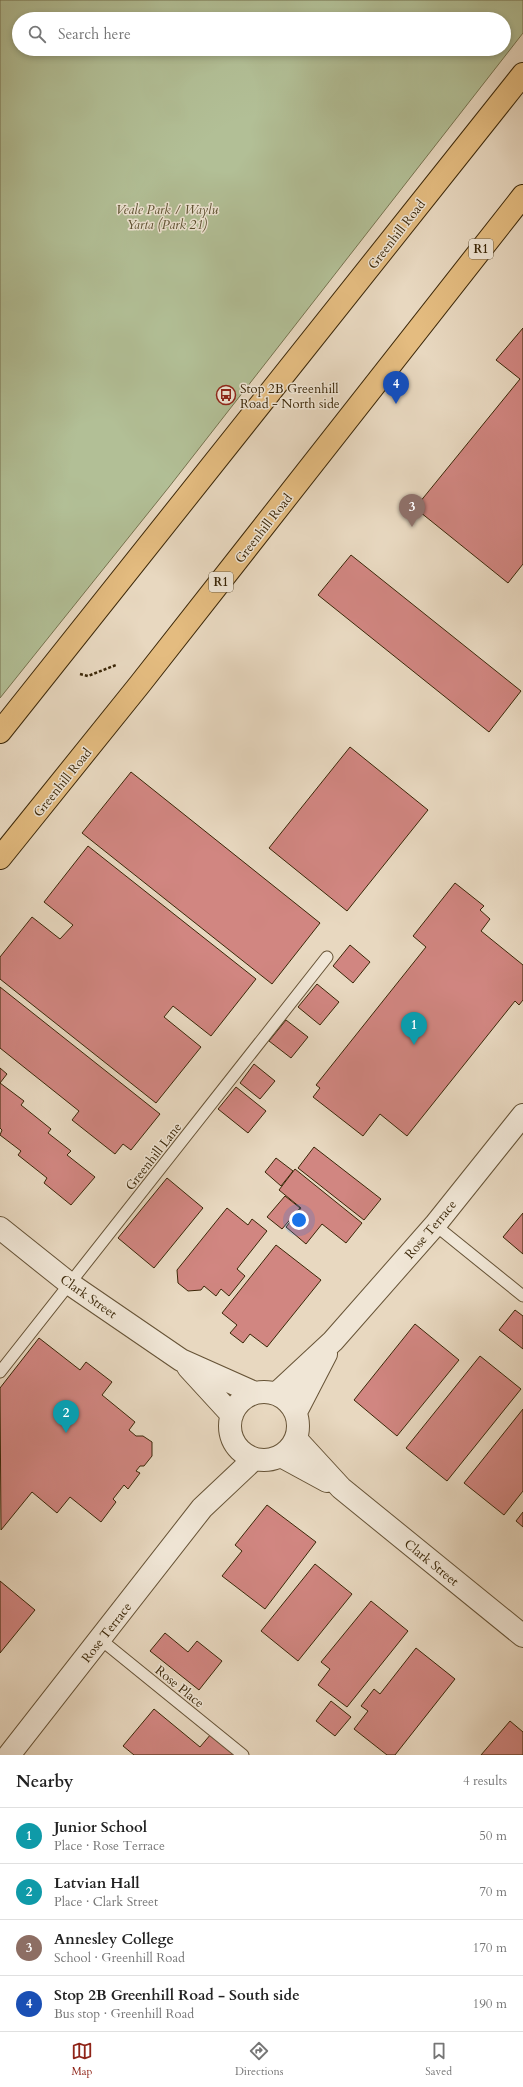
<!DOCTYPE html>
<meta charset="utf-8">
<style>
body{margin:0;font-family:Cardo,serif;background:#f6f6f6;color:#222}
.you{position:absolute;left:299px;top:1220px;width:14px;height:14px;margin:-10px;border:3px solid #fff;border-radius:50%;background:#1a73e8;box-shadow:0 0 0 6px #1a73e833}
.badge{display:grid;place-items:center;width:26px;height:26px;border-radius:50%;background:#8f2418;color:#fff;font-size:13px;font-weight:700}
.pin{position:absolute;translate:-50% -33px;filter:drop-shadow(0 1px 2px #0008)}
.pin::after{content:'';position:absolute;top:21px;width:14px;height:12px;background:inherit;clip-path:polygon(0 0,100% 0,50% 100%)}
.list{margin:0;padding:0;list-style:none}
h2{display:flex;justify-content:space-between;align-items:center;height:52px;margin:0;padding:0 16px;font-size:17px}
h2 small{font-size:13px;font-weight:400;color:#767676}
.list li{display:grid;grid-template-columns:26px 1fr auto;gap:12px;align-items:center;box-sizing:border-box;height:56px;padding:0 16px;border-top:1px solid #e0e0e0}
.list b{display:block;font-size:15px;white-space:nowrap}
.list p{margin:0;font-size:13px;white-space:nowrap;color:#767676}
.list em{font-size:13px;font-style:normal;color:#767676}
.icon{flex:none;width:22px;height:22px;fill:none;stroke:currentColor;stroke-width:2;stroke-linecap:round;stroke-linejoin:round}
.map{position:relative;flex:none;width:523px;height:1755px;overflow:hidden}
.search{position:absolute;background:#fff;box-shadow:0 2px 6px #0003;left:12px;right:12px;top:12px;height:44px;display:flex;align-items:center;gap:10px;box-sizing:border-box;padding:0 14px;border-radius:22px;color:#767676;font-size:15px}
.sheet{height:276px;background:#fff}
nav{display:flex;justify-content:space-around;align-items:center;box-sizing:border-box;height:56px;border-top:1px solid #e0e0e0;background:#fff;font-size:11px;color:#767676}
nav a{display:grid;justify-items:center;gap:2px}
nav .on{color:#8f2418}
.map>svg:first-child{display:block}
</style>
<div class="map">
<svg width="523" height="1755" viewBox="0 0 523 1755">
<rect width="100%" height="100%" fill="#e8d8c0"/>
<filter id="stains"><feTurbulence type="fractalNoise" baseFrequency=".005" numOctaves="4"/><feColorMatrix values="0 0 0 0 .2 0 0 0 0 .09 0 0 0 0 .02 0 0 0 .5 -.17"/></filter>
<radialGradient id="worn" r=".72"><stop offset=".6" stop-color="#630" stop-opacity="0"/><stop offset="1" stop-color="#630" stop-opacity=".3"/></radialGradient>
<!-- green -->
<path fill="#b2bf96" stroke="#76734f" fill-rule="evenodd" d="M0 0H523V33L169 487 0 698ZM19 19H504V49H19Z"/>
<!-- building -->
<path fill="#d18681" stroke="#3b2708" d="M523 328V564L508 583 415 508 520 379 496 360Z
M351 555 521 691 489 732 318 595Z
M350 747 428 810 347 911 269 848Z
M131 772 320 923 272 984 82 833Z
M88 846 256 979 211 1036 173 1006 164 1017 201 1047 156 1103 0 979V957L32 917 60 939 73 925 44 902Z
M455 883 484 906 480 910 490 919 481 931 523 965V1000L519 1005 515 1001 407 1136 380 1114 363 1136 313 1097 320 1088 316 1085 426 947 413 936Z
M350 945 370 962 353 983 333 966Z
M317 984 339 1002 320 1025 298 1007Z
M0 987 160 1114 131 1150 123 1144 115 1154 72 1120 79 1111 0 1048Z
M286 1020 308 1037 291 1058 269 1041Z
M254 1064 275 1081 260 1099 240 1083Z
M0 1068 7 1074 0 1083 24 1101 21 1105 51 1129 48 1133 71 1151 67 1155 95 1177 71 1205 44 1183 47 1178 18 1155 21 1151 0 1135 2 1130 0 1128Z
M236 1087 266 1111 248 1133 218 1109Z
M314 1147 381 1199 364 1220 298 1168Z
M276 1158 293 1171 281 1186 265 1172Z
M295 1169 362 1223 346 1243 322 1224 306 1244 286 1227 301 1208 279 1190Z
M167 1178 203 1208 154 1268 118 1238Z
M285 1196 300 1208 282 1229 267 1217Z
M227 1208 248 1225 252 1219 267 1231 237 1269 245 1276 229 1296 221 1289 216 1296 204 1286 201 1290 188 1291 178 1283 177 1270Z
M523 1213V1254L503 1237Z
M276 1245 321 1280 267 1347 250 1334 243 1343 230 1333 237 1325 222 1313Z
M515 1310 523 1316V1349L499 1330Z
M415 1324 459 1360 397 1436 354 1400Z
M39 1338 80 1370 86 1362 112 1382 102 1395 135 1422 129 1430 136 1436H143L152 1442V1456L144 1466H140L136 1471 140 1473 128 1489 124 1485 113 1499 116 1502 101 1522 70 1497 57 1513 32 1492 1 1530 0 1388Z
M480 1356 521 1389 447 1481 406 1448Z
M523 1409V1491L504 1515 464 1483Z
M267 1505 316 1542 265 1609 222 1576 242 1551 235 1545Z
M523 1512V1527L516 1521Z
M315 1564 352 1594 298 1661 261 1631Z
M0 1581 35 1610 0 1653Z
M371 1601 408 1631 347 1707 318 1685 330 1669 321 1662Z
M165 1633 188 1652 197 1641 222 1661 199 1690 150 1651Z
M416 1648 455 1679 395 1755H387L354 1729 368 1711 361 1706 374 1689 380 1694Z
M331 1701 351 1717 335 1736 316 1721Z
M154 1709 200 1747 211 1734 237 1755H134L123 1746Z
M510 1721 523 1732V1755H481Z"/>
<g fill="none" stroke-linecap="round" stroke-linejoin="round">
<defs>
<path id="lane" d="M435 1225 523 1296
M0 1372 327 957
M100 1639 243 1755"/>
<path id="street" d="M0 1228 70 1284 181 1360 255 1393
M188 1367 232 1415
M230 1426a34 34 0 1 1 68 0a34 34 0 1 1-68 0Z
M276 1394 333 1341 435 1225 523 1115
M296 1412 326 1354
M296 1439 341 1488 523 1636
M281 1456 327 1481
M9 1755 202 1508 254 1459"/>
<path id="highway" d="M0 732 523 74
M0 858 140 684 523 196"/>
</defs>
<!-- lane casing -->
<use href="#lane" stroke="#665336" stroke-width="13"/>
<!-- street casing -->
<use href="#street" stroke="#665336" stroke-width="24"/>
<!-- highway casing -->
<use href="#highway" stroke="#3b2708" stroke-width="24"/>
<!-- path -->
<path stroke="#3b2708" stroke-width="2.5" stroke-dasharray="3 2" stroke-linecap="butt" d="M80 674 88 676 116 665"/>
<!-- lane -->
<use href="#lane" stroke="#f0e6d6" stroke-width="11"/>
<!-- street -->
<use href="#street" stroke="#f0e6d6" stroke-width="22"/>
<!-- highway -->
<use href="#highway" stroke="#e4bc80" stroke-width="22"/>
</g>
<!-- icons -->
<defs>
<symbol id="bus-ring" viewBox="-11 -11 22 22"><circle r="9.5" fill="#f0e6d6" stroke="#8f2418" stroke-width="1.5"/><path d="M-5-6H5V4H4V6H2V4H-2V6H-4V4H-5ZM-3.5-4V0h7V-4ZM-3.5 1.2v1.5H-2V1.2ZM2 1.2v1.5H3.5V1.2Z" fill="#8f2418"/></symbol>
</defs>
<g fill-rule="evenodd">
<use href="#bus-ring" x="215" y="384" width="22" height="22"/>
</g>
<g text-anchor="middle" stroke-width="3" stroke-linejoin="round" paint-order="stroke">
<!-- shield labels -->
<g fill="#f0e6d6" stroke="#716046" stroke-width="1">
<rect x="469" y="239" width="24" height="20" rx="3"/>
<rect x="209" y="572" width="24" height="20" rx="3"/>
</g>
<g font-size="12" font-weight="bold" fill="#3b2708">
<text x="481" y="253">R1</text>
<text x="221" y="586">R1</text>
</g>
<!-- park labels -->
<g font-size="13" font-style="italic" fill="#594d2c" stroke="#f0e6d6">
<text x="167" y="214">Veale Park / Waylu<tspan x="167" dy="15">Yarta (Park 21)</tspan></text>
</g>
<!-- street labels -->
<g font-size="13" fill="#3b2708" stroke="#f0e6d6">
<text transform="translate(396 234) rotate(-52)" y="5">Greenhill Road</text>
<text transform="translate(263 528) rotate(-52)" y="5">Greenhill Road</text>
<text transform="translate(62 782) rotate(-51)" y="5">Greenhill Road</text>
<text transform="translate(153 1156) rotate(-52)" y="5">Greenhill Lane</text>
<text transform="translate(430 1229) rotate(-50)" y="5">Rose Terrace</text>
<text transform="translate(89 1296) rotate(35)" y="5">Clark Street</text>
<text transform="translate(432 1562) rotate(39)" y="5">Clark Street</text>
<text transform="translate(106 1632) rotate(-52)" y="5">Rose Terrace</text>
<text transform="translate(180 1686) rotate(39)" y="5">Rose Place</text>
</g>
<!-- poi labels -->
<g font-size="13" fill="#3b2708" stroke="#f0e6d6" text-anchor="start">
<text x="240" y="393">Stop 2B Greenhill<tspan x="240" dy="15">Road - North side</tspan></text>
</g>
</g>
<rect width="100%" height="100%" filter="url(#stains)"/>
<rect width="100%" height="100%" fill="url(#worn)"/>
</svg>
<div class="you"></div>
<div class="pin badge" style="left:414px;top:1045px;background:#0f9aa8">1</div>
<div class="pin badge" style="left:66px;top:1433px;background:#0f9aa8">2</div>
<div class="pin badge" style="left:412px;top:527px;background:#8d6e63">3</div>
<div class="pin badge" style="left:396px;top:404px;background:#1a4fb4">4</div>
<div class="search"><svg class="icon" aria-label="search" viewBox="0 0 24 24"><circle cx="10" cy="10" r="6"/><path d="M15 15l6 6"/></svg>Search here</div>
</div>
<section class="sheet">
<h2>Nearby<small>4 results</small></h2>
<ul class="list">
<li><span class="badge" style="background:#0f9aa8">1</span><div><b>Junior School</b><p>Place · Rose Terrace</p></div><em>50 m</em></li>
<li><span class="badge" style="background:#0f9aa8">2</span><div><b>Latvian Hall</b><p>Place · Clark Street</p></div><em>70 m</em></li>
<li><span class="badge" style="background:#8d6e63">3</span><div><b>Annesley College</b><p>School · Greenhill Road</p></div><em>170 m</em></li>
<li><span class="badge" style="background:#1a4fb4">4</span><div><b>Stop 2B Greenhill Road - South side</b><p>Bus stop · Greenhill Road</p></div><em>190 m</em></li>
</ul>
</section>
<nav>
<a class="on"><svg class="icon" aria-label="map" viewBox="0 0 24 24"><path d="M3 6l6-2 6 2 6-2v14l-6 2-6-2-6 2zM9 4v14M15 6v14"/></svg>Map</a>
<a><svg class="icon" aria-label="directions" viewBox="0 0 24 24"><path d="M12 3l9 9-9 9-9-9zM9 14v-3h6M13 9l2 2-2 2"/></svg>Directions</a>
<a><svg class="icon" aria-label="saved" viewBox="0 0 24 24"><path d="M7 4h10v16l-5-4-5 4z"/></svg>Saved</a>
</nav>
